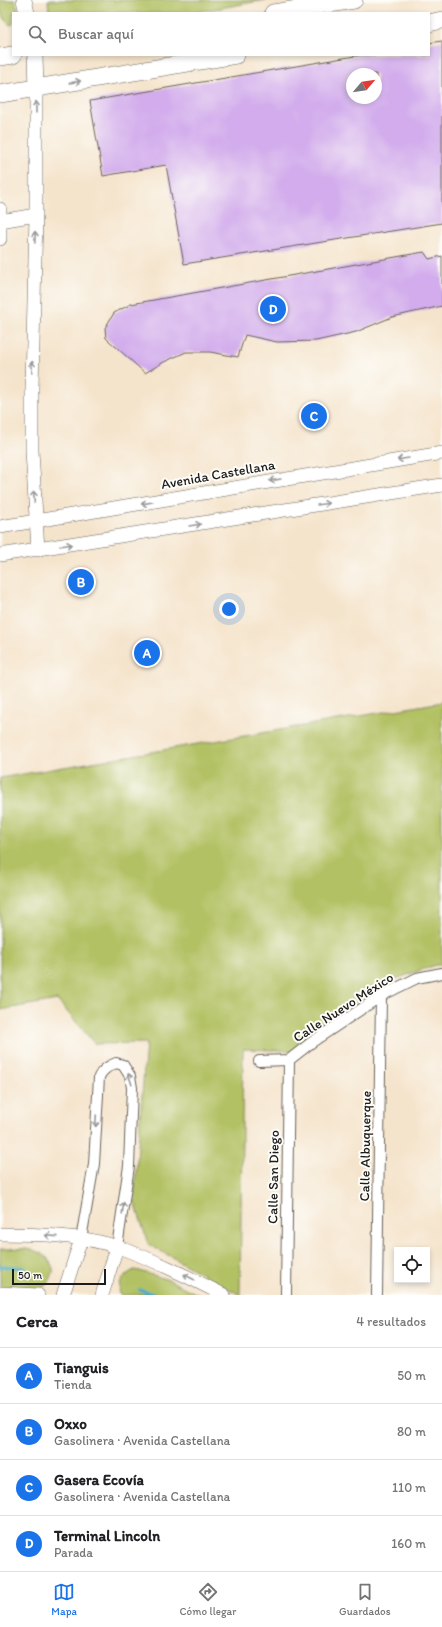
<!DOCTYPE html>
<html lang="es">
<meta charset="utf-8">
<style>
body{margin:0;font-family:Itim,sans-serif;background:#f2f2f2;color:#202124}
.controls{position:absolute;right:12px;bottom:12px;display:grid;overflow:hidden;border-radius:0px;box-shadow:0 2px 6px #0003}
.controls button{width:36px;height:36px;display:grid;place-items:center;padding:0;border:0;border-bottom:1px solid #e0e0e0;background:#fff;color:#202124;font:20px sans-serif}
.compass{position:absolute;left:346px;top:68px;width:36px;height:36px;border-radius:50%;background:#fff;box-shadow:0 2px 6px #0003;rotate:61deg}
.scale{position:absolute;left:12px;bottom:10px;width:94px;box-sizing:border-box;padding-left:4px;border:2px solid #1c1c1c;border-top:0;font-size:11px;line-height:14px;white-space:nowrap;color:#1c1c1c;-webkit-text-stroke:3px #fdfcf7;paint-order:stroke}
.you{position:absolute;left:229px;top:609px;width:14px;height:14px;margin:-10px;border:3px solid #fff;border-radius:50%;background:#1a73e8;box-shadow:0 0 0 6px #1a73e833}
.badge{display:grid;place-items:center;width:26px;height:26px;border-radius:50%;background:#1a73e8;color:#fff;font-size:13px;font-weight:700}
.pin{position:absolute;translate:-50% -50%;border:2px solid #fff;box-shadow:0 1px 4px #0006}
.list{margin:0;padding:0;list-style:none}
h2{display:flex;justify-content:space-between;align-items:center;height:52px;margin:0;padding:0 16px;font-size:17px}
h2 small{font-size:13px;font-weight:400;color:#757577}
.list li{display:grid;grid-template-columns:26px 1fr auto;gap:12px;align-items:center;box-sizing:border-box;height:56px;padding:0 16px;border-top:1px solid #e0e0e0}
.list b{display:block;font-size:15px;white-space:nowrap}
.list p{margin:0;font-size:13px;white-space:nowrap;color:#757577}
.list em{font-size:13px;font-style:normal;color:#757577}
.icon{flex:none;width:22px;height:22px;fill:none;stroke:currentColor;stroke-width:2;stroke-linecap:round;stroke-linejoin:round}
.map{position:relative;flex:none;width:442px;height:1295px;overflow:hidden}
.search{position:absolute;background:#fff;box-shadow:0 2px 6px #0003;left:12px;right:12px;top:12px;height:44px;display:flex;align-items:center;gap:10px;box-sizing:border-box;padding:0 14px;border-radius:0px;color:#757577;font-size:15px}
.sheet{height:276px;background:#fff}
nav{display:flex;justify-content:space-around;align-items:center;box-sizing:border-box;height:56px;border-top:1px solid #e0e0e0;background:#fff;font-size:11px;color:#757577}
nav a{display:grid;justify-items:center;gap:2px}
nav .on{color:#1a73e8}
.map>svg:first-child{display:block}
</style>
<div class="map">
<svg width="442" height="1295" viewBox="0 0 442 1295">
<rect width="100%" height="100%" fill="#fdfcf7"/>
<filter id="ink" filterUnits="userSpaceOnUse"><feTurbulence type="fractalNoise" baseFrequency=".025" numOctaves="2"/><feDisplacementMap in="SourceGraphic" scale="8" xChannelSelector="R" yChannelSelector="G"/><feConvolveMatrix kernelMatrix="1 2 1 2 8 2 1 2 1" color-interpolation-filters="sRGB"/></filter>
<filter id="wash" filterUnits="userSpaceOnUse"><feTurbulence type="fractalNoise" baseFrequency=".012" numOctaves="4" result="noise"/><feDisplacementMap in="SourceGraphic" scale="16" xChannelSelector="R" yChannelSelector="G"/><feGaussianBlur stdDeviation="0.9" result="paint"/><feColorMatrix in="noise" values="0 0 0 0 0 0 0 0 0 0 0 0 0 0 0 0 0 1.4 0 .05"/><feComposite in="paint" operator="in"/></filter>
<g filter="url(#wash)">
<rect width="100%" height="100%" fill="#f5e4cc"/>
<!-- green -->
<path fill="#b2c163" stroke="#676e40" d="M0 0H15L19 13H13V24L10 25C1 18 0 11 0 0Z
M48 0H266L191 13H49Z
M442 702V965H436L384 983 295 1051 243 1049 240 1295 148 1244 134 1199 146 1043 95 1044 57 1000 0 1010V778Z
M0 1249C16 1249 43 1245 51 1264 53 1268 54 1270 52 1275 50 1283 45 1287 37 1290 29 1292 9 1288 0 1287Z
M134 1270 140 1271 169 1280 199 1295H120C117 1283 124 1275 134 1270Z"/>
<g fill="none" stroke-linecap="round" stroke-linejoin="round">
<!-- stream -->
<path stroke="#49aac8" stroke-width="3.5" d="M0 1266 24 1268
M140 1290 155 1295"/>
</g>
<g id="blocks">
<!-- building -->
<path fill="#d2acec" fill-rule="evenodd" d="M442 41V223L184 264 166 165 103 176 90 101 361 55H429V43ZM352 74H376V98H352Z
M424 252 429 259 442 256V306L392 317 356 332 316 341 277 342 245 335 238 357 210 352H186L164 362 145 373 106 338 105 328 114 313 131 304Z"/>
</g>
</g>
<g filter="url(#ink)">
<use href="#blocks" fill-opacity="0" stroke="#68625a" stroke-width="1"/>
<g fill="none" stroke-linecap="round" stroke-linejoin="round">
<defs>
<path id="minor" d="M259 1061 289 1060 312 1042 381 996 417 978 442 973
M81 1239 94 1164 99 1077C102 1070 108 1066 116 1063L123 1065 130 1076 132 1088 129 1166 117 1247
M286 1295 289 1060
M377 1295 381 996"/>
<path id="tertiary" d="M36 89V215L32 387V451L38 550
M0 209V239
M0 221 36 215
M0 527 442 453
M0 555 442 485
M0 1234C38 1234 81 1235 118 1247 155 1260 190 1278 224 1295
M0 1293 38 1295
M63 1295 81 1239
M102 1295 117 1247"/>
<path id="secondary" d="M24 0 27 13
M35 55 36 89"/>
<path id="primary" d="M273 13 354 0
M429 23 442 20
M0 57 13 55
M0 94 236 55"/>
</defs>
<!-- minor casing -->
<use href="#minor" stroke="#68625a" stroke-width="12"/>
<!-- tertiary casing -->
<use href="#tertiary" stroke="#68625a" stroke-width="14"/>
<!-- secondary casing -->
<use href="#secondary" stroke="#68625a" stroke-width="16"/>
<!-- primary casing -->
<use href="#primary" stroke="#68625a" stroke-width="18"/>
<!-- minor -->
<use href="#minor" stroke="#fff" stroke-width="10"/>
<!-- tertiary -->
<use href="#tertiary" stroke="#fff" stroke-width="13"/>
<!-- secondary -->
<use href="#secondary" stroke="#fff" stroke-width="15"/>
<!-- primary -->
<use href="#primary" stroke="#fff" stroke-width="17"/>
</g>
<!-- one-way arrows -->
<defs><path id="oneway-shaft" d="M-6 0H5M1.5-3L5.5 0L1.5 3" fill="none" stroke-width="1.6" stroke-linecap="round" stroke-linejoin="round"/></defs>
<g stroke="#999">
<use href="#oneway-shaft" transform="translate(75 82) rotate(-10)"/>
<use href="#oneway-shaft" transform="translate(36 107) rotate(-90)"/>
<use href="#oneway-shaft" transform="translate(35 237) rotate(-89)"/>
<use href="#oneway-shaft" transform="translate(32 367) rotate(-88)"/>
<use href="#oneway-shaft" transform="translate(403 459) rotate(171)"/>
<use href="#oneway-shaft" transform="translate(275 480) rotate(170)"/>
<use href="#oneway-shaft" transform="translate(34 497) rotate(-93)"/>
<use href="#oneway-shaft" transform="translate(147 503) rotate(170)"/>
<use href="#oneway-shaft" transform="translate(323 504) rotate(-9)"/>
<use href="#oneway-shaft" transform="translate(195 525) rotate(-9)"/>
<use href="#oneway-shaft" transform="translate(66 545) rotate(-9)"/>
<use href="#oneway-shaft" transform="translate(130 1079) rotate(-108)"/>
<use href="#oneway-shaft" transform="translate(96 1121) rotate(93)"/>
<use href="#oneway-shaft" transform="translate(123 1208) rotate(-82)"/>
<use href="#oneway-shaft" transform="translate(51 1236) rotate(-174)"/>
<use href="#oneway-shaft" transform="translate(189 1277) rotate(-153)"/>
</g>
</g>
<g text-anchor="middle" stroke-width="4" stroke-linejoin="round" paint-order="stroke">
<!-- street labels -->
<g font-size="14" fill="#1c1c1c" stroke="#fdfcf7">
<text transform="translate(218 474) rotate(-10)" y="5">Avenida Castellana</text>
<text transform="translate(343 1007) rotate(-33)" y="5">Calle Nuevo México</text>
<text transform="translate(365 1146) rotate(-89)" y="5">Calle Albuquerque</text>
<text transform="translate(273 1177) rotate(-89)" y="5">Calle San Diego</text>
</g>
</g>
</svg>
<div class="controls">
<button><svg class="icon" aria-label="locate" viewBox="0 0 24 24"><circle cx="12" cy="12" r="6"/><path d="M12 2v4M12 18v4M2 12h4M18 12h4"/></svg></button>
</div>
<svg class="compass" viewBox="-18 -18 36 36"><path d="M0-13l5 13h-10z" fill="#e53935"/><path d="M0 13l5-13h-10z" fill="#757577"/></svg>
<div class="scale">50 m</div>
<div class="you"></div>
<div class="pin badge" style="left:147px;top:653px">A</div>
<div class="pin badge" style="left:81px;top:582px">B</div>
<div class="pin badge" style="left:314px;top:416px">C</div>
<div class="pin badge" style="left:273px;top:309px">D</div>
<div class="search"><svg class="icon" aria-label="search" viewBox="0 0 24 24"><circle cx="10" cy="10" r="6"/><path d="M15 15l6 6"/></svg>Buscar aquí</div>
</div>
<section class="sheet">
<h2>Cerca<small>4 resultados</small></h2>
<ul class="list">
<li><span class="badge">A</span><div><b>Tianguis</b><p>Tienda</p></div><em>50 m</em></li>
<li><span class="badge">B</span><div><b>Oxxo</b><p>Gasolinera · Avenida Castellana</p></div><em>80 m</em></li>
<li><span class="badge">C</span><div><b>Gasera Ecovía</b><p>Gasolinera · Avenida Castellana</p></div><em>110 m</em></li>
<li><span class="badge">D</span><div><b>Terminal Lincoln</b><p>Parada</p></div><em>160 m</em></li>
</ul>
</section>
<nav>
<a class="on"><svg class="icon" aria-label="map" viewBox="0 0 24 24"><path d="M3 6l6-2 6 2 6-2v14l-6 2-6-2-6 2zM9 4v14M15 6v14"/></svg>Mapa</a>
<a><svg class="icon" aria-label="directions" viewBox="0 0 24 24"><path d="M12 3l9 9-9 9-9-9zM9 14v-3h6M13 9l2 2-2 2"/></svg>Cómo llegar</a>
<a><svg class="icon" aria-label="saved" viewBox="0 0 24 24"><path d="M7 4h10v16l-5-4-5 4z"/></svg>Guardados</a>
</nav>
